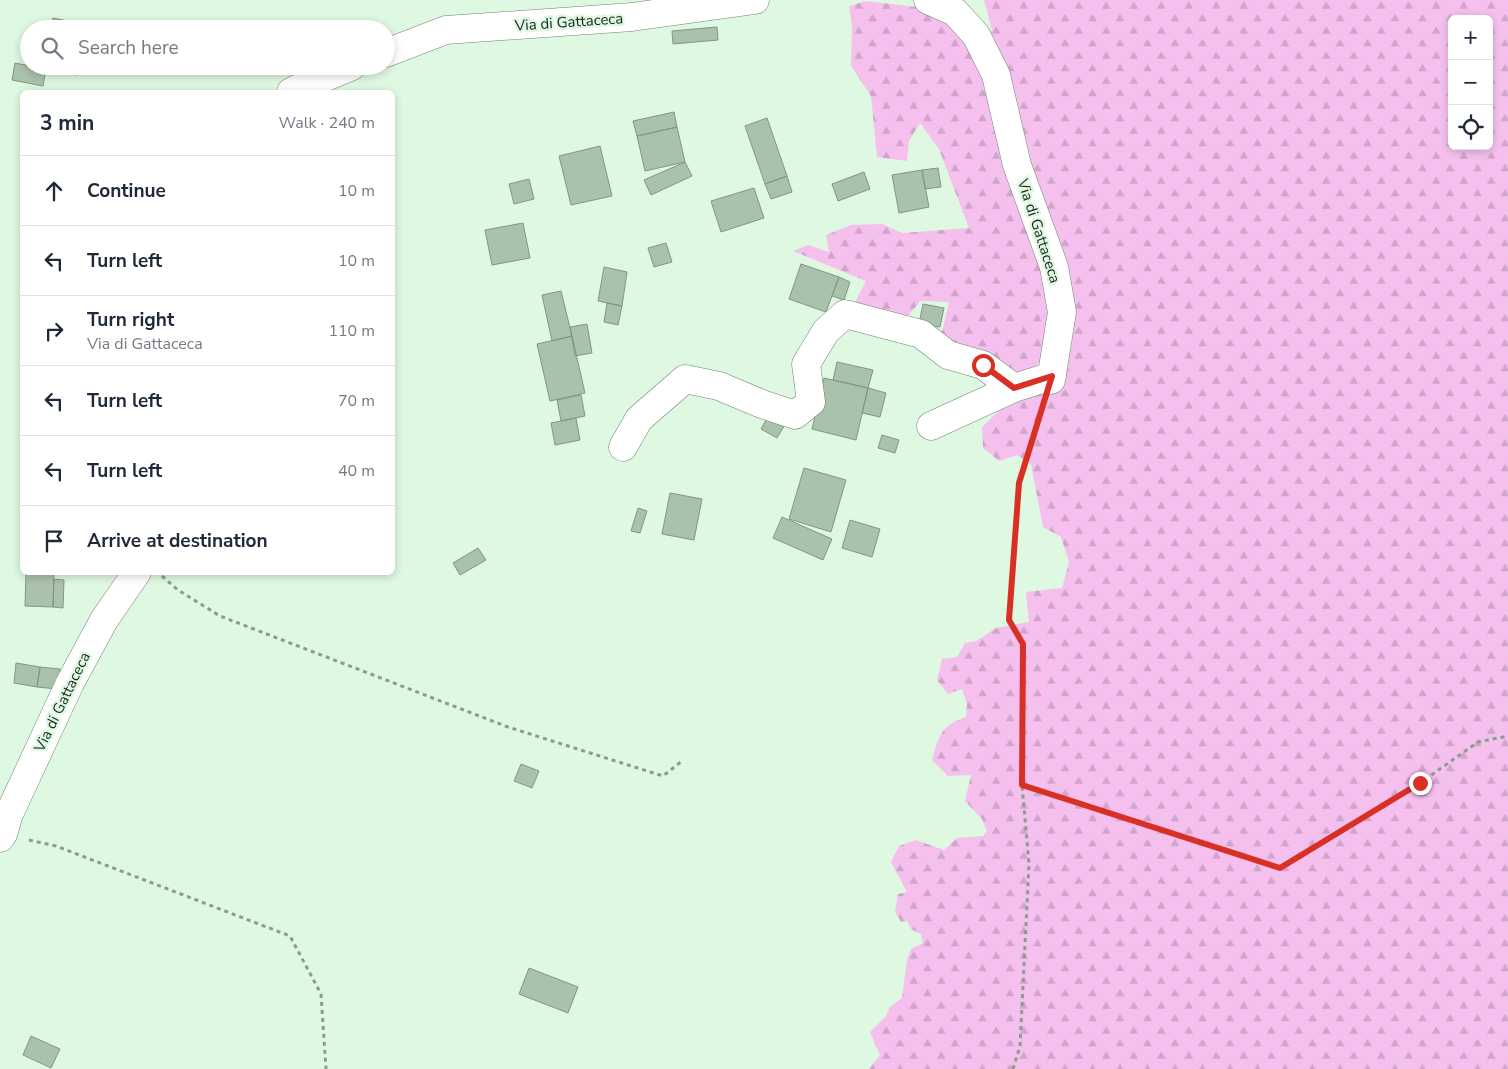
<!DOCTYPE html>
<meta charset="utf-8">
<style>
body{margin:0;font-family:"Nunito Sans",sans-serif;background:#f6f6f7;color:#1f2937}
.controls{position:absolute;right:15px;top:15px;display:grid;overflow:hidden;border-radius:8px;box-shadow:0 2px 8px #0003}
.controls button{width:45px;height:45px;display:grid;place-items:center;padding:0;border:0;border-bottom:1px solid #e0e1e3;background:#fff;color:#1f2937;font:25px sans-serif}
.stop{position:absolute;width:15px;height:15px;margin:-11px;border:4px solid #d93025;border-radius:50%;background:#fff}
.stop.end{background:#d93025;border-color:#fff;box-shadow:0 1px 5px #0008}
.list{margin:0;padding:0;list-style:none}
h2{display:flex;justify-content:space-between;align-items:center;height:65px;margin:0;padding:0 20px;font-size:21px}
h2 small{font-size:16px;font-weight:400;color:#747a83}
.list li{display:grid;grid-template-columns:32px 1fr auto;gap:15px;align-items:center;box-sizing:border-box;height:70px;padding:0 20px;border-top:1px solid #e0e1e3}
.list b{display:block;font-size:19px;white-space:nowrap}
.list p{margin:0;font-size:16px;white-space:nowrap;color:#747a83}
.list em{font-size:16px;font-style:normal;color:#747a83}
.icon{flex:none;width:28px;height:28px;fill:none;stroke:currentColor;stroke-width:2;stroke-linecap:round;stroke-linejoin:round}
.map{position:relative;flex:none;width:1508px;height:1069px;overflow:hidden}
.search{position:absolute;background:#fff;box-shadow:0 2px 8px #0003;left:20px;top:20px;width:375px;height:55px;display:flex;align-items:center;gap:12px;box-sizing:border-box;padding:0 18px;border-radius:28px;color:#747a83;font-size:19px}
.panel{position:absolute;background:#fff;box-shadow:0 2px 8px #0003;left:20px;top:90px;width:375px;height:485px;border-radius:8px}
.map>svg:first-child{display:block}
</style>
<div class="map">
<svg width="1508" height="1069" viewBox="0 0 1508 1069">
<defs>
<pattern id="forest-firs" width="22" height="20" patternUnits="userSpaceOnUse" patternTransform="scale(1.25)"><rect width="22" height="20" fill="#f5c0ed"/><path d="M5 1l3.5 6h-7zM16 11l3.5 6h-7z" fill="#d1a5cb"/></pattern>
</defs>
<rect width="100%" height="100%" fill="#dff8e1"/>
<!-- forest -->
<path fill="url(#forest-firs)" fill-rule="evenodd" d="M984 0H1508V1069H869L880 1055 870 1032 886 1016 890 1007 902 998 907 960 911 949 923 943 921 934 911 929 907 921 901 922 895 911 898 894 907 892 891 862 899 846 916 840 944 850 957 838 983 836 987 831 982 819 965 801 971 775 948 776 932 760C939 736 940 726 966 717L967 704 962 689 948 694 937 680 942 659 957 657 965 643 976 641 996 628 1029 622 1026 592 1062 588 1069 562 1061 537 1043 527 1031 464 1017 455 999 461 983 448 982 427 1028 383 1044 391 1064 382 1068 335 1070 296 1056 258 1053 222 1040 196 1045 249 1058 318 1053 352 1023 376 941 336 949 302 920 301 905 320 877 314 853 306 866 281 793 251 808 245 829 252 826 235 851 225 882 224 902 233 969 228 939 149 920 123 909 141 907 161 877 157 871 96 851 66 852 26 849 6 866 1 933 9 962 25 981 44 992 30ZM1452 19H1489V146H1452Z"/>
<!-- building -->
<path fill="#aac1ab" stroke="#819782" d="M53 18 107 29H51Z
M717 27 718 40 673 44 672 31Z
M15 63 46 69 43 86 12 80Z
M30 66H78L76 75Z
M674 112 677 127 637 136 633 121Z
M767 118 787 176 765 184 745 126Z
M677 127 685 162 645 171 637 136Z
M600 146 612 196 571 205 559 156Z
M685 162 692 176 651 195 644 180Z
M938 168 941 187 925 189 922 170Z
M922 170 929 207 899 213 892 175Z
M864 172 870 189 838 201 832 184Z
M787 176 792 192 771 199 765 184Z
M529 179 534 199 514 204 509 184Z
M754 188 764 218 721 232 711 201Z
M523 223 530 258 492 265 485 230Z
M666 243 672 262 654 267 648 248Z
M801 264 839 277 826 312 789 299Z
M604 267 627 272 622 306 598 301Z
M839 277 850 282 844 300 832 296Z
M561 291 572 336 552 341 542 295Z
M607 303 622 306 618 325 604 322Z
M923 304 944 308 940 327 919 324Z
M587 324 592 353 575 356 570 327Z
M572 336 585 393 550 401 537 344Z
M837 362 873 370 868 388 833 380Z
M824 378 868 388 856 440 812 429Z
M868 388 886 393 880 417 862 413Z
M581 395 585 416 561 421 557 400Z
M771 411 787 421 777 438 761 429Z
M576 418 580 440 555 445 551 423Z
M882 435 899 440 895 453 878 448Z
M804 468 846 480 831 532 789 519Z
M670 493 702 499 694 540 662 534Z
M638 508 647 511 640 533 631 531Z
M782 517 832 539 823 560 773 538Z
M850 520 880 529 872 557 842 548Z
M478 548 486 560 460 575 453 563Z
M26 572H54L53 607 25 606Z
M54 579 64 580 63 608 53 607Z
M16 663 40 667 37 687 14 683Z
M40 667 60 669 57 689 37 687Z
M521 764 539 771 532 788 514 781Z
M529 968 578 987 568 1013 519 994Z
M31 1036 60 1049 51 1068 23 1055Z"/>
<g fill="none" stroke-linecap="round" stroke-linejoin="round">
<defs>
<path id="minor" d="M928 0 955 12 976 35 996 75 1017 165 1054 267 1062 312 1051 380
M386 53 446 30 632 17 755 0
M291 92 297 89 352 66
M931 426 1014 388
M623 447 639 419 685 379 719 386 762 404 795 415 811 402 806 364 826 331 845 314 921 334 948 355 983 365 1014 388 1052 376
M0 838 3 834 9 814 70 683 104 620 137 572"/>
</defs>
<!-- minor casing -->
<use href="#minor" stroke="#6f8470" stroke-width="29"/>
<!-- path -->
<path stroke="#8a9c8b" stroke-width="3" stroke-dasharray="4 4" stroke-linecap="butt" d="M162 576 178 590 220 616 508 727 663 776 682 761
M1022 785 1280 867 1420 783 1478 742 1508 736
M29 840 56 846 290 936 321 994 326 1069
M1013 1069 1020 1046 1029 864 1022 785 1023 644 1009 620 1019 483 1043 406"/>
<!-- minor -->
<use href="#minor" stroke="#fff" stroke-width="28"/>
</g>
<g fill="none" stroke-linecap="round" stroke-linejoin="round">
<!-- route -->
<path stroke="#d93025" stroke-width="6" d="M983 365 1014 388 1052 376 1019 483 1009 620 1023 644 1022 785 1280 868 1420 783"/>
</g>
<g text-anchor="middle" stroke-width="5" stroke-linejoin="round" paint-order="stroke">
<!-- street labels -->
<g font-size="15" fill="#1c251d" stroke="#dff8e1">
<text transform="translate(569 22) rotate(-4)" y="5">Via di Gattaceca</text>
<text transform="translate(1039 231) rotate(72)" y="5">Via di Gattaceca</text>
<text transform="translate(62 702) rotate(-64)" y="5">Via di Gattaceca</text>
</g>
</g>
</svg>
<div class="controls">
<button>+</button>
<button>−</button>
<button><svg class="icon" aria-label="locate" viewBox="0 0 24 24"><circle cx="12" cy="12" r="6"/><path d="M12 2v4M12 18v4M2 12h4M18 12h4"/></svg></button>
</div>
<div class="stop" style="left:983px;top:365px"></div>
<div class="stop end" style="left:1420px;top:783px"></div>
<div class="search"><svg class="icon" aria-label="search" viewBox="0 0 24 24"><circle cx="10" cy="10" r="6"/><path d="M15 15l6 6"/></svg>Search here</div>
<section class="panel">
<h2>3 min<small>Walk · 240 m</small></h2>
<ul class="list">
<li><svg class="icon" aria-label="ahead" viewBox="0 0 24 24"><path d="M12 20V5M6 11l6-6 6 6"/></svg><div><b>Continue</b></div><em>10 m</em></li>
<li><svg class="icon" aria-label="left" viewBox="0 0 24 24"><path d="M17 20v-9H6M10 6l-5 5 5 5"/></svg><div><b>Turn left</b></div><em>10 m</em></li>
<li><svg class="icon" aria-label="right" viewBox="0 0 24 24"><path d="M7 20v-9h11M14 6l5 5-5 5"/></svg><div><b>Turn right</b><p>Via di Gattaceca</p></div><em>110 m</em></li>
<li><svg class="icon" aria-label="left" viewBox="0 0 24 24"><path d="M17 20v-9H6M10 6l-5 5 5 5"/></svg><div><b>Turn left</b></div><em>70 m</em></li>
<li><svg class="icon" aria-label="left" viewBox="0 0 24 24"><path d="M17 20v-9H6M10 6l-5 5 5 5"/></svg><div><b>Turn left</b></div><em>40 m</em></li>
<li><svg class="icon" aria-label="arrive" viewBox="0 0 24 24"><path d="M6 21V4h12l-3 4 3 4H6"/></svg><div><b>Arrive at destination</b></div></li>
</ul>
</section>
</div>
